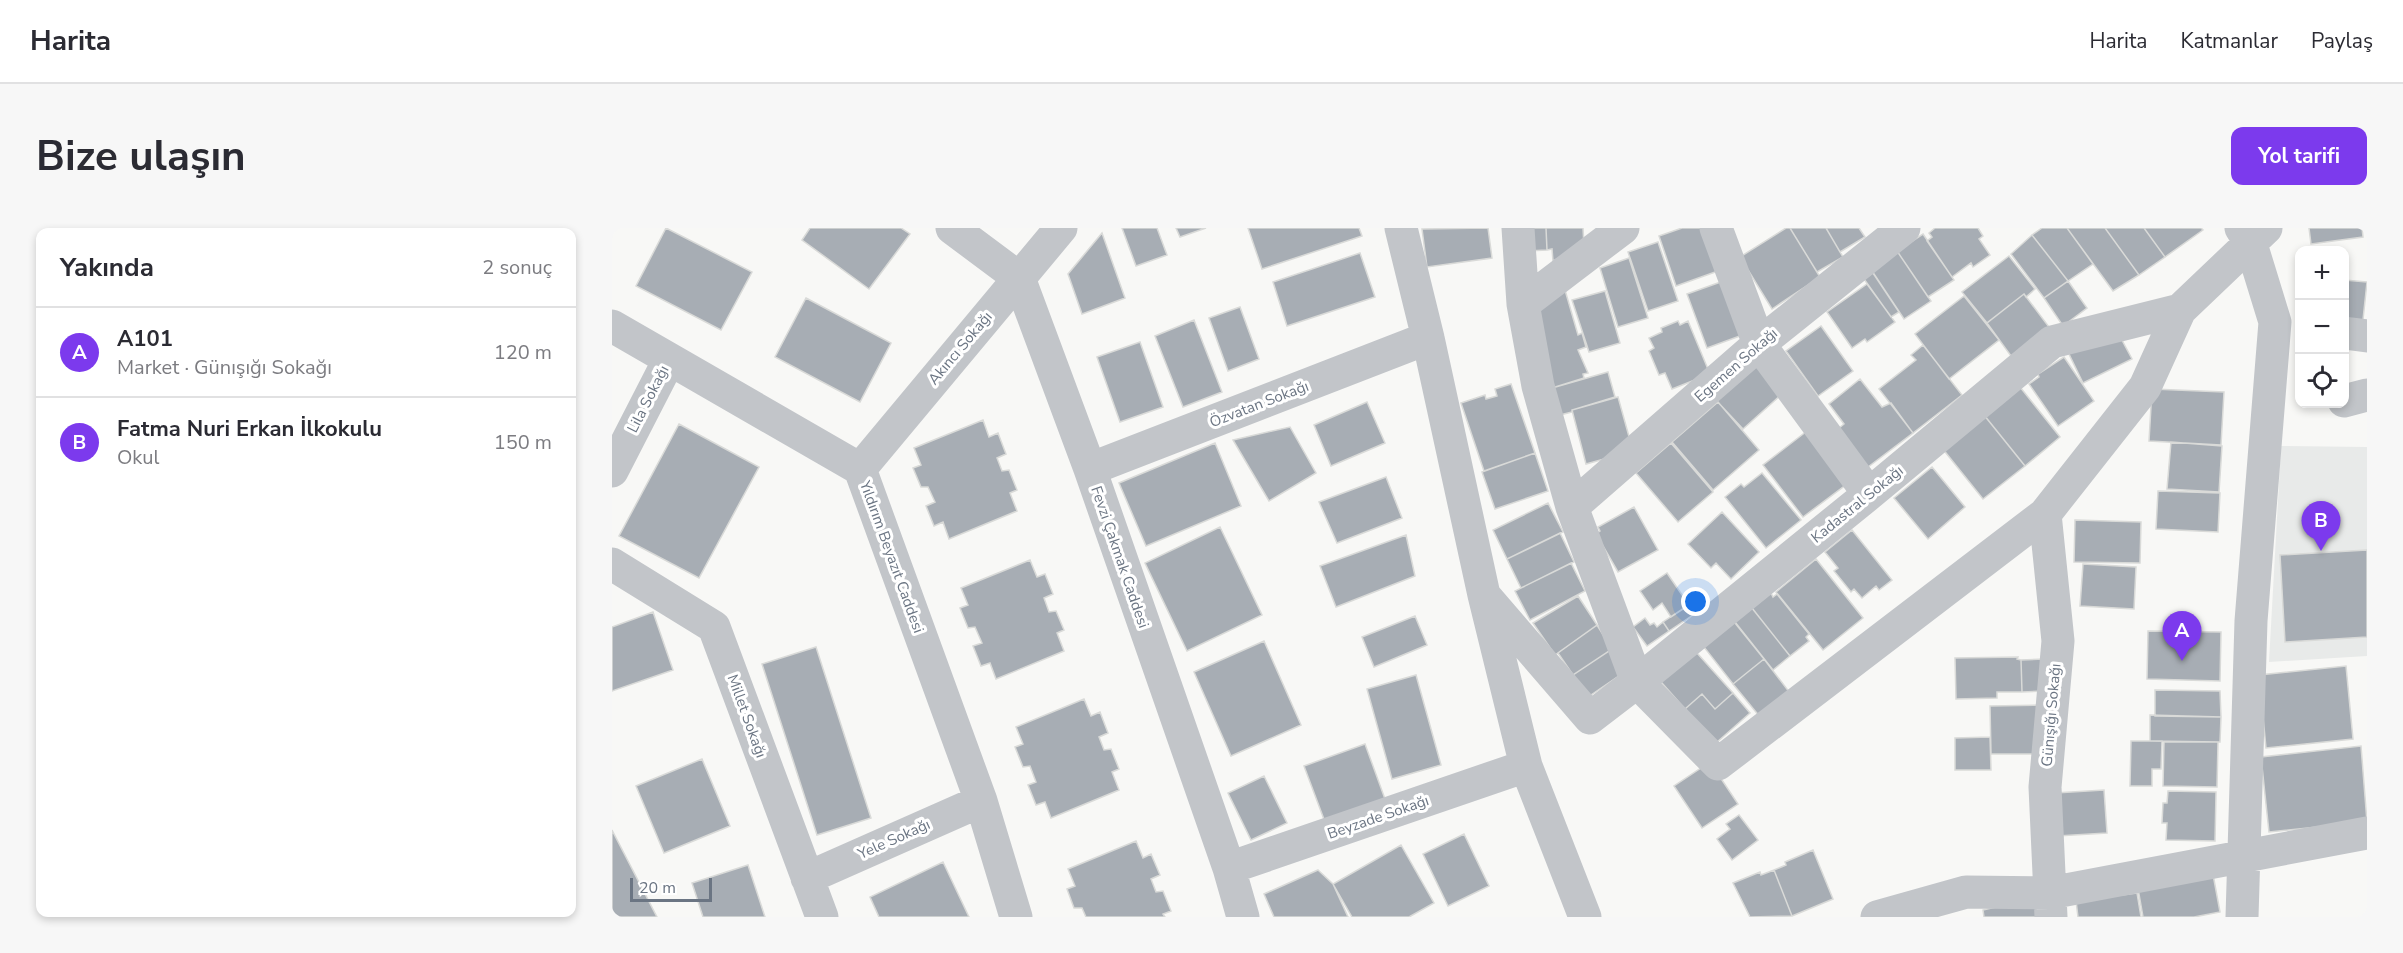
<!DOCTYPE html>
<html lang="tr">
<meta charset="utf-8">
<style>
body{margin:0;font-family:"Nunito Sans",sans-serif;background:#f7f7f7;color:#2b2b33}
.controls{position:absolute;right:18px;top:18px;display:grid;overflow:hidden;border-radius:12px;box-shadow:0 3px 9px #0003}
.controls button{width:54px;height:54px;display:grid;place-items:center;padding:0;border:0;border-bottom:2px solid #e1e1e2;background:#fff;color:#2b2b33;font:30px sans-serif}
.scale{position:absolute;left:18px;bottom:15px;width:82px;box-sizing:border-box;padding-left:6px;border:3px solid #6b7583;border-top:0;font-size:16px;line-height:21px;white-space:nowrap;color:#6b7583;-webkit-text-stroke:4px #fff;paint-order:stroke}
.you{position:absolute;left:1084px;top:374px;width:21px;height:21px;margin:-15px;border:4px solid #fff;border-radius:50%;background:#1a73e8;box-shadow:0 0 0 9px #1a73e833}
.badge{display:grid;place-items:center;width:39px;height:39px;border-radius:50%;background:#7c3aed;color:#fff;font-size:20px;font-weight:700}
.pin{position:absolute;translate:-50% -50px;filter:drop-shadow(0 2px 3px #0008)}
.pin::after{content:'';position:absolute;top:32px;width:21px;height:18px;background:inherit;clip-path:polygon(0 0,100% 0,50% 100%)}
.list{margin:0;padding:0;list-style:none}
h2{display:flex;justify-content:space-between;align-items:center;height:78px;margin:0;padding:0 24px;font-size:26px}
h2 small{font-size:20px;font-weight:400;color:#7c7c81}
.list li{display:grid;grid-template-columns:39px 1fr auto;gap:18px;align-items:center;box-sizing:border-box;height:90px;padding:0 24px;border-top:2px solid #e1e1e2}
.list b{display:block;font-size:22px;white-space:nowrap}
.list p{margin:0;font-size:20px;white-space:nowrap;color:#7c7c81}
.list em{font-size:20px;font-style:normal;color:#7c7c81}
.icon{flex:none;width:33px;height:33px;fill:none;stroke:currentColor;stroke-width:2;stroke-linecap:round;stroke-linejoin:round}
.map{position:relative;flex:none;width:1755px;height:689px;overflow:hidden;border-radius:12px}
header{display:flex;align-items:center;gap:36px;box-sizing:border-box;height:84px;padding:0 30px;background:#fff;border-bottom:2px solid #e1e1e2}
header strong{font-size:28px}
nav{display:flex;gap:33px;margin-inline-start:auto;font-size:21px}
.intro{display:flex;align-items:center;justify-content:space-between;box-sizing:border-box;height:144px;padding:0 36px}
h1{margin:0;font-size:42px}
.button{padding:15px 27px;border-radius:12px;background:#7c3aed;color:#fff;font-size:21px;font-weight:700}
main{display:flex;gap:36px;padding:0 36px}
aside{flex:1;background:#fff;border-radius:12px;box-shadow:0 3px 9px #0003}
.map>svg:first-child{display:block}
</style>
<header>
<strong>Harita</strong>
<nav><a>Harita</a><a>Katmanlar</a><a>Paylaş</a></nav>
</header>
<div class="intro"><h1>Bize ulaşın</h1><a class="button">Yol tarifi</a></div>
<main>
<aside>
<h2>Yakında<small>2 sonuç</small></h2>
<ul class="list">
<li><span class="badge">A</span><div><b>A101</b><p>Market · Günışığı Sokağı</p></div><em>120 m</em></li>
<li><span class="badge">B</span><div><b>Fatma Nuri Erkan İlkokulu</b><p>Okul</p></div><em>150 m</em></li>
</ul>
</aside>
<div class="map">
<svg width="1755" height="689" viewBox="0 0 1755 689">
<rect width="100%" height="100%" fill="#f8f8f6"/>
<!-- built -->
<path fill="#e8eae9" d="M1669 218 1755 219V428L1657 434Z"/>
<!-- building -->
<path fill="#a7adb4" stroke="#d9dad8" stroke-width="1.5" d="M54 0 140 44 109 102 24 58Z
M198 0H289L298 6 257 61 190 12Z
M510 0H545L555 27 524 38Z
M564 0H594L568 9Z
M636 0H747L750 8 650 41Z
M876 0 880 30 815 39 810 1Z
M912 0H934L935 22 914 23Z
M934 0H971L972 18 941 33 940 21 935 22Z
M1070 0H1091L1106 43 1064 58 1047 8Z
M1174 0H1178L1208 49 1160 81 1128 29Z
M1178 0H1214L1231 29 1205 44Z
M1214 0H1247L1253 9 1228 24Z
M1323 0H1366L1371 8 1367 11 1378 27 1361 39 1359 35 1340 49 1315 13 1320 9 1317 5Z
M1430 0H1455L1481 36 1456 53 1420 7Z
M1455 0H1493L1527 47 1501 63Z
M1493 0H1532L1553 29 1527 47Z
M1532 0H1589L1591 2 1553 29Z
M1697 0H1750L1751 9 1699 16Z
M490 5 513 70 470 86 456 46Z
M1311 6 1342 52 1316 69 1285 23Z
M1420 7 1456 53 1432 70 1399 26Z
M1046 14 1066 73 1036 83 1016 24Z
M1285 23 1319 73 1292 91 1258 40Z
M748 25 763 69 675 98 661 54Z
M1397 28 1423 61 1414 69 1412 66 1375 95 1350 64Z
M1017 30 1036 90 1006 99 988 40Z
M1261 45 1287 84 1279 89 1252 51Z
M1117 51 1136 105 1095 120 1075 66Z
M1732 52 1755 54 1750 101 1732 99Z
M1456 53 1475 80 1451 98 1432 70Z
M1255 56 1283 94 1255 114 1253 111 1240 120 1215 84Z
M953 62 966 107 970 105 974 119 966 122 976 145 971 146 972 150 940 160 915 74Z
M993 63 1008 115 977 124 960 72Z
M1412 66 1437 99 1399 128 1375 95Z
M1352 68 1387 112 1337 151 1303 106Z
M194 70 279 115 248 174 163 129Z
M628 79 647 131 616 143 597 90Z
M582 92 610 164 571 179 543 108Z
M1066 93 1068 97 1076 93 1098 146 1060 161 1053 145 1047 147 1037 123 1042 120 1037 110 1050 104 1049 100Z
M1209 98 1241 143 1206 168 1174 123Z
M1504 101 1520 131 1471 155 1456 124Z
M528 114 551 179 508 194 485 129Z
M1311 117 1350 167 1301 205 1267 161 1304 132 1299 127Z
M1452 129 1482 173 1446 198 1417 156 1427 149 1426 146Z
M1142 135 1170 166 1131 201 1102 170Z
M996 144 1003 169 960 182V184L948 187 940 160Z
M1248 151 1270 179 1279 175 1301 205 1256 239 1226 201 1232 196 1217 176Z
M1404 154 1448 209 1413 238 1368 182Z
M899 156 923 225 872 243 849 175 873 167 874 171 885 168 883 161Z
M1540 161 1612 164 1609 217 1537 213Z
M1006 169 1021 223 974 236 960 182Z
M755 174 773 215 719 238 702 197Z
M1106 174 1147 222 1101 262 1060 214Z
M1368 182 1413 238 1371 271 1326 215Z
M371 192 377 209 386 205 394 226 385 230 390 243 397 242 405 262 398 265 405 283 337 311 331 294 322 298 314 278 323 274 316 259H309L301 240 309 237 302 220Z
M67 196 147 239 87 350 7 308Z
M678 199 704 245 657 273 621 212Z
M1195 203 1235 256 1191 289 1151 237Z
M1559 214 1610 218 1607 264 1555 261Z
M603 215 629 278 534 318 507 255Z
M1059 215 1101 264 1066 294 1024 245Z
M923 225 936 263 883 281 870 244Z
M1320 239 1353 279 1316 311 1282 270Z
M1150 245 1189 292 1154 320 1113 269 1129 256 1132 259Z
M774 249 790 290 725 315 707 274Z
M1546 263 1608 265 1606 304 1544 301Z
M936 275 951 304 895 331 881 302Z
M1022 279 1046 322 1006 344 984 306 988 303 986 299Z
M1110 284 1147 324 1119 351 1104 335 1099 340 1076 316Z
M1463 292 1529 294 1528 335 1462 334Z
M608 299 650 387 575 423 533 335Z
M1240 302 1280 352 1267 362 1264 358 1250 370 1242 361 1239 364 1222 343 1226 340 1213 324Z
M948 305 962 334 909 360 895 331Z
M794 307 803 348 724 379 708 338Z
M1755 322V409L1673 414 1668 327Z
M1204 331 1251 390 1211 422 1164 364Z
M418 332 425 349 433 346 441 366 432 370 437 384 444 383 452 402 445 405 452 423 384 451 378 435 369 438 361 418 370 415 363 399 356 400 348 380 356 377 349 360Z
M959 335 973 363 918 392 903 363Z
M1471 336 1524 339 1522 381 1468 378Z
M1055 345 1077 377 1059 389 1050 375 1041 382 1028 363Z
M1159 365 1161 369 1165 366 1197 406 1194 409 1197 413 1178 428 1140 380Z
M966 368 985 397 943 427 921 395Z
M1078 376 1084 385 1057 403 1051 394Z
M1140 380 1178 428 1161 442 1123 394Z
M41 384 61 442 0 463V399Z
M803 388 815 417 762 439 750 409Z
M1033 390 1038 397 1042 395 1045 399 1051 394 1057 403 1035 418 1021 399Z
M1119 390 1152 431 1121 456 1088 414Z
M985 397 1000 421 961 447 946 425Z
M1536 403 1609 404 1608 453 1535 451Z
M652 413 689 497 619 528 582 444Z
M1076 415 1121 465 1103 481 1090 466 1073 481 1042 446Z
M204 419 259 590 205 607 150 436Z
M1000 421 1014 443 976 469 961 447Z
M1406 429 1405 431 1409 432 1410 464H1385V470L1344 471 1343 430Z
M1152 431 1178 465 1148 489 1121 456Z
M1432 431 1433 463 1410 464 1409 432Z
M1734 438 1741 511 1654 520 1647 447Z
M804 447 829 537 780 551 755 461Z
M1543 462 1608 463 1609 489 1543 488Z
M1121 465 1138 485 1104 515 1073 481 1090 466 1103 481Z
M472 471 479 488 488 484 496 505 487 509 492 522 499 521 507 541 500 544 507 562 439 590 433 574 424 577 416 557 424 554 418 538 411 539 403 519 411 516 404 499Z
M1430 477V526H1379L1378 478Z
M1538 487 1609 489 1608 514 1538 513Z
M1378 509 1379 542H1343V510Z
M1519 513H1550L1549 541H1540V558H1518Z
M1552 514H1606L1605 559 1551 558Z
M753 516 773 571 713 594 692 538Z
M1749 518 1755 594 1657 604 1649 529Z
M90 531 118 598 52 625 24 558Z
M1098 534 1126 576 1090 600 1062 558Z
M652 548 675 595 639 612 616 565Z
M1492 562 1495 605 1445 608 1443 565Z
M1556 563 1604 564 1603 613 1554 612 1555 595H1550L1551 575H1555Z
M1127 587 1146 612 1120 632 1105 611 1118 601 1114 596Z
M0 602 45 689H0Z
M852 606 877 658 836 678 811 626Z
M524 613 531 630 539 626 548 647 539 651 544 664 551 663 559 683 551 686 553 689H474L470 680H462L455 661 463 658 456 641Z
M789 617 822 675 797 689H740L721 656Z
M1201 622 1221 671 1180 688 1162 642 1174 637 1173 634Z
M331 634 357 689H267L258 669Z
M136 637 153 689H91L80 655Z
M1600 641 1608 684 1582 689H1531L1525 655Z
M706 642 721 656 736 689H662L652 666Z
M1162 642 1180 688 1138 689 1121 655 1148 644 1149 647Z
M1525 665 1529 689H1466L1464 673Z
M1423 670 1425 689H1372L1371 682Z"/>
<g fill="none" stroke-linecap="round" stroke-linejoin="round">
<!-- minor -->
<path stroke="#c2c5c9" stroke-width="33" d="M340 0 407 50 478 241 617 640 631 689
M789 0 816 110 872 367 914 538 973 689
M906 0 911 76 926 158 960 279 1025 454 1106 536 1433 286 1533 159 1568 82
M1104 0 1147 116 1257 266
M1629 0 1639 16 1663 94 1639 393 1630 689
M911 76 1011 0
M0 98 248 241 369 573 404 689
M1732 105 1755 108
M1732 173 1755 167
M248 241 449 0
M478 241 816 110
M0 243 57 132
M960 279 1147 116 1292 0
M1433 286 1446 413 1433 559 1439 689
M0 336 102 399 210 689
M872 367 978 490 1025 454 1257 266 1440 114 1568 82 1654 0
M617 640 914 538
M195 650 369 573
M1265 689 1354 664 1438 665 1755 605"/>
</g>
<g text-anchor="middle" stroke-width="6" stroke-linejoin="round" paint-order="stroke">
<!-- street labels -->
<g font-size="15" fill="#6b7583" stroke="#fff">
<text transform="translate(348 120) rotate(-50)" y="5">Akıncı Sokağı</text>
<text transform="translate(1124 137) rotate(-41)" y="5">Egemen Sokağı</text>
<text transform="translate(36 171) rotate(-63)" y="5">Lila Sokağı</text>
<text transform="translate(647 176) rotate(-21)" y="5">Özvatan Sokağı</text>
<text transform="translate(1245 276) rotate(-39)" y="5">Kadastral Sokağı</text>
<text transform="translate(280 329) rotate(70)" y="5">Yıldırım Beyazıt Caddesi</text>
<text transform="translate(508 329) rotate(71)" y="5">Fevzi Çakmak Caddesi</text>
<text transform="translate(1439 487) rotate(-85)" y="5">Günışığı Sokağı</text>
<text transform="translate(135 488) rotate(70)" y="5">Millet Sokağı</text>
<text transform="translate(766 589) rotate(-19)" y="5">Beyzade Sokağı</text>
<text transform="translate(282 611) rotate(-24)" y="5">Yele Sokağı</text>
</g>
</g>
</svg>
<div class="controls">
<button>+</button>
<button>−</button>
<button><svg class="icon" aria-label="locate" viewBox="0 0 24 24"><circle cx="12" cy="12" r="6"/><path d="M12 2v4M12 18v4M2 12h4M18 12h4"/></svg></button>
</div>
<div class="scale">20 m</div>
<div class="you"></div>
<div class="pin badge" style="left:1570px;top:433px">A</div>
<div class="pin badge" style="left:1709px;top:323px">B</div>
</div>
</main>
